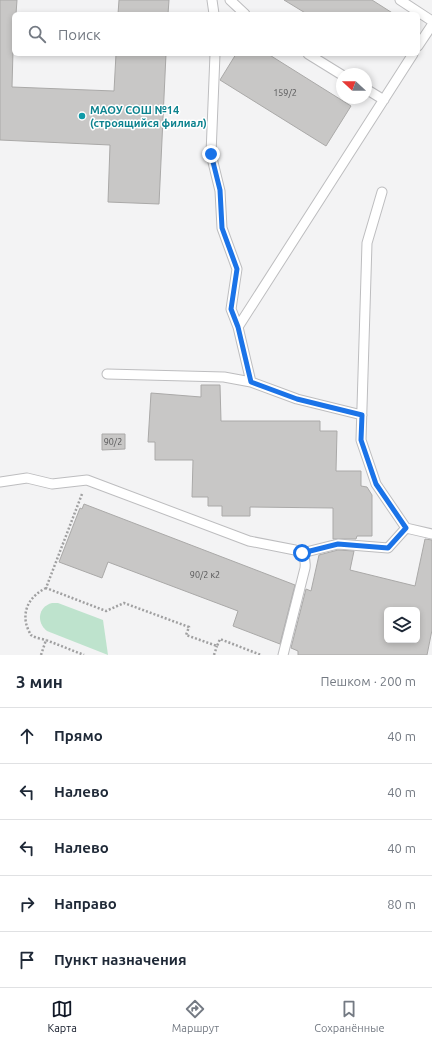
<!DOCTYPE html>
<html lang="ru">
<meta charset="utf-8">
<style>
body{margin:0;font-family:Ubuntu,sans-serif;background:#f2f2f3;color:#1f2937}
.controls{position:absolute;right:12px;bottom:12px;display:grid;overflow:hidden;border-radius:6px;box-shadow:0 2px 6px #0003}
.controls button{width:36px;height:36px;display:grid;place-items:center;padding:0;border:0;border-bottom:1px solid #e0e1e3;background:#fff;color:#1f2937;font:20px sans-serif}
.compass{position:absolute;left:336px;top:68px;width:36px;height:36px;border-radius:50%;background:#fff;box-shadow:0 2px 6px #0003;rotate:291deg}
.stop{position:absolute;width:12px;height:12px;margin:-9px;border:3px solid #1a73e8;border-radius:50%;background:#fff}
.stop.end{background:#1a73e8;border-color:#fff;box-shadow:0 1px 4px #0008}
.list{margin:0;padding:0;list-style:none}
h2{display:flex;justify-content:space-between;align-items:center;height:52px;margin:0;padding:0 16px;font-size:17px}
h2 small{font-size:13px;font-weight:400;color:#747a83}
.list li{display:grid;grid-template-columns:26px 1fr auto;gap:12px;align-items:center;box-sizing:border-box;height:56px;padding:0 16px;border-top:1px solid #e0e1e3}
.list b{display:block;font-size:15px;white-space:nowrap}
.list em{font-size:13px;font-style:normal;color:#747a83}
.icon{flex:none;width:22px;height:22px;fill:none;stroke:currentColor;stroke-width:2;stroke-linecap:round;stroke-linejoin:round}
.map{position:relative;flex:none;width:432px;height:655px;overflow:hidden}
.search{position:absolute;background:#fff;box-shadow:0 2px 6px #0003;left:12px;right:12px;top:12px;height:44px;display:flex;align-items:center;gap:10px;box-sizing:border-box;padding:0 14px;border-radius:6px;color:#747a83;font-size:15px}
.sheet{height:332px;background:#fff}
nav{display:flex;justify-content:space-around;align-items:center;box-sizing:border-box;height:56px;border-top:1px solid #e0e1e3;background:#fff;font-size:11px;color:#747a83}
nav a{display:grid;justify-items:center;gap:2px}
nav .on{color:#111827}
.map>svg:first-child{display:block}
</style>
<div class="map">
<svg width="432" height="655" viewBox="0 0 432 655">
<rect width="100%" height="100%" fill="#f3f3f4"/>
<!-- green -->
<path fill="#bee3cd" d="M52 603H58L103 620 108 655 47 631C36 622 38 607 52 603Z"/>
<!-- building -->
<path fill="#c8c7c6" stroke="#aaa9a8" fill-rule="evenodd" d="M0 0H17L16 14H14L12 87 114 91 116 54H166L159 204 108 202 110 145 0 140Z
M119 0H169L168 14H118Z
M284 0H372L394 14H307Z
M236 54H268L351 106 326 146 220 80Z
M201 385H220L221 421H320V431H337L336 471H361V486L367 487 372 495V536H357L356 539H333V508L250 507V516H222V506H208V497H192L193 460H155V442H148L151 393 201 397Z
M102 434H125V449L102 450Z
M84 504 295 585 280 644 233 626 238 611 108 562 102 578 59 562 80 508 82 509Z
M425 539 432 540V630L427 655H298V651L291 648 306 589 311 591 319 555 338 550 354 551 350 570 415 586ZM387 610H417V640H387Z"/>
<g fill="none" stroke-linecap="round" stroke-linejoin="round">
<defs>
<path id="lane" d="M212 0 214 14
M230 0 245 14
M400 0 432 21
M418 46 432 25
M215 54 211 154 220 191 222 228 237 269 231 309 238 327 251 382
M308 54 342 75
M366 89 384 100
M382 192 367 243 361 440 376 484 406 528 432 534
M238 327 413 54
M107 374 224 377 251 382 297 399 362 415
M0 482 27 478 52 484 87 480 249 541 295 550C304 554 306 559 305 568L283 655
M302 553 338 544 388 548 406 528"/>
</defs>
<!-- lane casing -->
<use href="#lane" stroke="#bdbdbf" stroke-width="11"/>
<!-- path -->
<path stroke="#a0a0a1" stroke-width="2.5" stroke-dasharray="2 2" stroke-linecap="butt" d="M82 494 46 588 106 611 124 603 189 627 186 635 217 646 220 639 261 655
M46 588C32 595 23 607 26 623 27 627 29 632 31 635 35 638 42 639 46 640
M41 655 46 640 84 655
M214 655 217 646"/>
<!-- lane -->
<use href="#lane" stroke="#fff" stroke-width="9"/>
</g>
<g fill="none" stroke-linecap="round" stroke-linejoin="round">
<!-- route -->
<path stroke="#1a73e8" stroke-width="5" d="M211 154 220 190 222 228 237 269 231 309 238 327 251 382 297 399 362 415 361 440 376 484 406 528 388 548 338 544 302 553"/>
</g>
<!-- markers -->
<circle fill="#0f9aa8" stroke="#fff" stroke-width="1.5" cx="82" cy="116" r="4"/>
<g text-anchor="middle" stroke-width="3" stroke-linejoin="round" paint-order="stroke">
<!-- number labels -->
<g font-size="9" fill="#555556">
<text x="285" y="96">159/2</text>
<text x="113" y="445">90/2</text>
<text x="205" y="578">90/2 к2</text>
</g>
<!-- culture labels -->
<g font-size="11" font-weight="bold" fill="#0d838f" stroke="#fff" text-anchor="start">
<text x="90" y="114">МАОУ СОШ №14<tspan x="90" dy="13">(строящийся филиал)</tspan></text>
</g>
</g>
</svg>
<div class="controls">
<button><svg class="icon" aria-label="layers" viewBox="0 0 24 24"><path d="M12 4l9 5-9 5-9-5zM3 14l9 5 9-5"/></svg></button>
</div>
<svg class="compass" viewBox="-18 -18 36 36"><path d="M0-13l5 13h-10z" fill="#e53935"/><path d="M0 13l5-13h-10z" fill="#747a83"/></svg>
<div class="stop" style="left:302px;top:553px"></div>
<div class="stop end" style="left:211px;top:154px"></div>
<div class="search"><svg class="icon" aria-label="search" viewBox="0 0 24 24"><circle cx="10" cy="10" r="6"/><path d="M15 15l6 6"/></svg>Поиск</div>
</div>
<section class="sheet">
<h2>3 мин<small>Пешком · 200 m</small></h2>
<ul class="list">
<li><svg class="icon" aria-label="ahead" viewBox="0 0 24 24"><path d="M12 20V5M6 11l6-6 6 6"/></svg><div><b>Прямо</b></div><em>40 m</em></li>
<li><svg class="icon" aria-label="left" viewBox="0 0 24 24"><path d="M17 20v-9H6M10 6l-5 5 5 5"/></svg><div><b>Налево</b></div><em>40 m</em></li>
<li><svg class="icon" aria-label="left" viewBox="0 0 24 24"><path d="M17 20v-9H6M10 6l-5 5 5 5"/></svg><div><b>Налево</b></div><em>40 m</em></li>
<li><svg class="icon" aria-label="right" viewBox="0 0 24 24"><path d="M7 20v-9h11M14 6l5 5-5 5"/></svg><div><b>Направо</b></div><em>80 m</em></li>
<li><svg class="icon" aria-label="arrive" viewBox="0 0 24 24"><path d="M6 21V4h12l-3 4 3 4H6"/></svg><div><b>Пункт назначения</b></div></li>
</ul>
</section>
<nav>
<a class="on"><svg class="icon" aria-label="map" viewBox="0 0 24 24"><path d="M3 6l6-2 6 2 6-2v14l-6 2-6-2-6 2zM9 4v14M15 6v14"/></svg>Карта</a>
<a><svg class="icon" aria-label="directions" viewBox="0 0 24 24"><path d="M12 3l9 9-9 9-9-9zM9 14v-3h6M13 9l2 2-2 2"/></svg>Маршрут</a>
<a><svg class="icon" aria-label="saved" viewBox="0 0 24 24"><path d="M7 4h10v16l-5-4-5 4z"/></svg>Сохранённые</a>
</nav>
